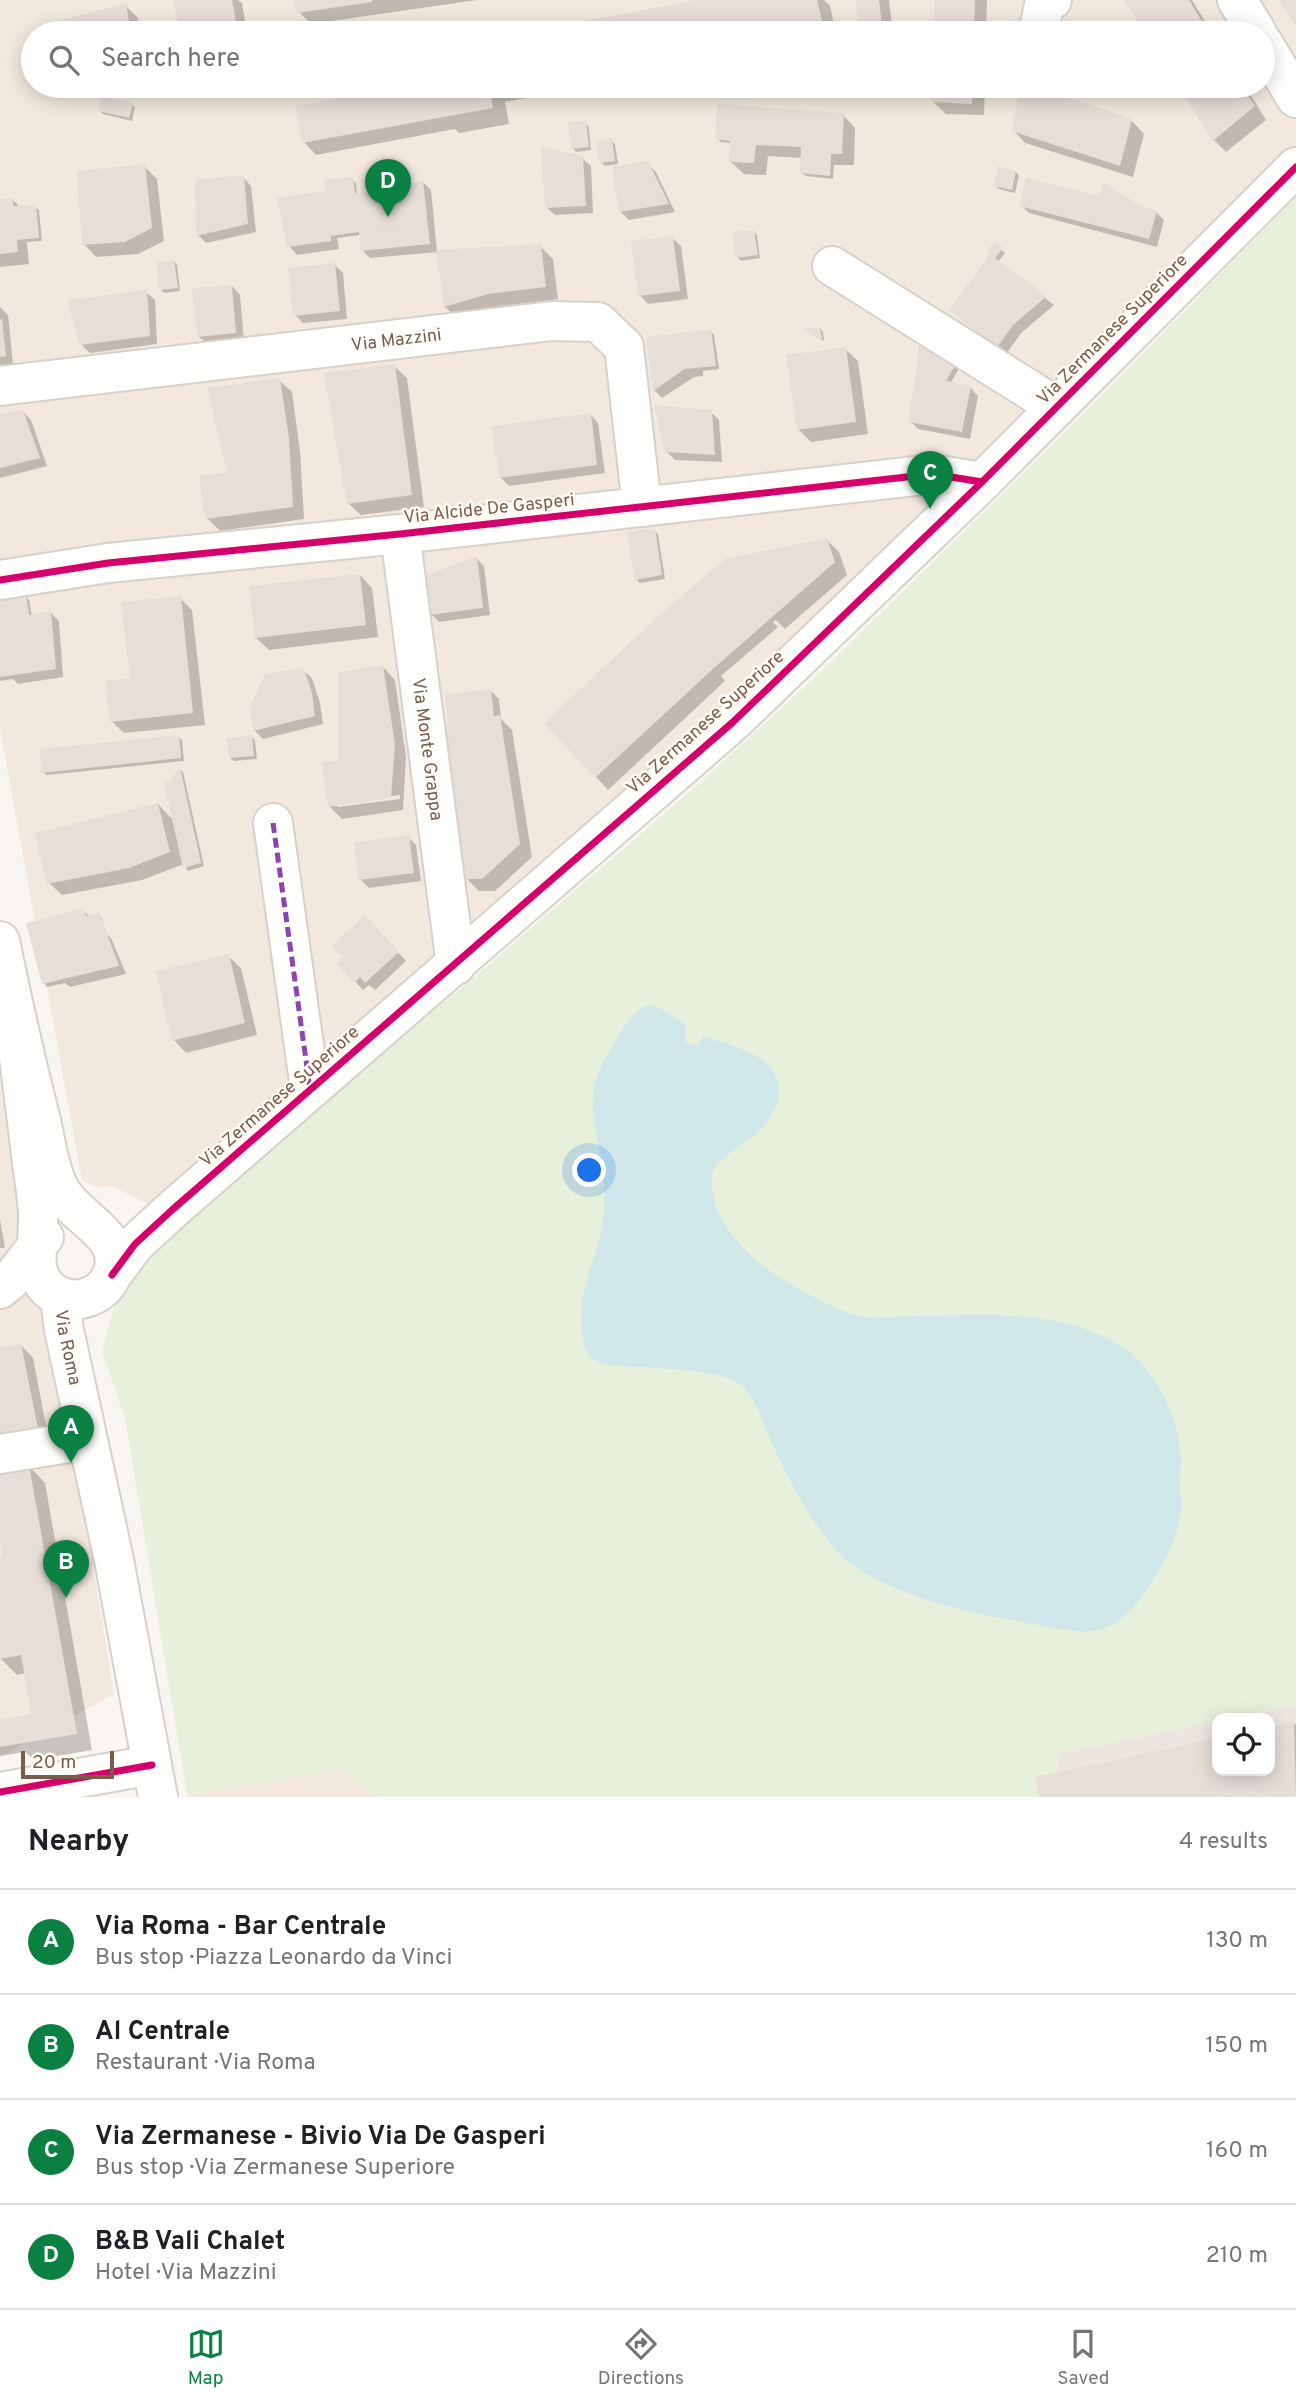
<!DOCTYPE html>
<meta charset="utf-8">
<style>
body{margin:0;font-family:Overpass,sans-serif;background:#f2f2f2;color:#202124}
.controls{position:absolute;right:21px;bottom:21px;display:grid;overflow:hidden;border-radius:14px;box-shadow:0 4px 18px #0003}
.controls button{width:63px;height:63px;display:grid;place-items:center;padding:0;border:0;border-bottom:2px solid #e0e0e0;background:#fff;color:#202124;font:35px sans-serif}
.scale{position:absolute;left:21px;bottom:18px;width:93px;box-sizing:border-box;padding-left:7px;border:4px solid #7a5c4d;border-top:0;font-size:19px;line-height:24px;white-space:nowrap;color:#7a5c4d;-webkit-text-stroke:5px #fffaf3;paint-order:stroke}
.you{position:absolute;left:590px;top:1171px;width:24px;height:24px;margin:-18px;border:5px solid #fff;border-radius:50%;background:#1a73e8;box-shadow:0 0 0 10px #1a73e833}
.badge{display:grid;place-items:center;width:46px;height:46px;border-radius:50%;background:#0b8043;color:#fff;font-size:23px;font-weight:700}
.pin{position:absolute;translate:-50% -58px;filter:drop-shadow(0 2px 4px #0008)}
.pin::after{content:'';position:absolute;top:37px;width:24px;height:21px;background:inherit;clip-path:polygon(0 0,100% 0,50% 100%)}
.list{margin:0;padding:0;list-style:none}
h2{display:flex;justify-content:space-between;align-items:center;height:91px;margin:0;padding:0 28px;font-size:30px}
h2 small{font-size:23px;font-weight:400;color:#757577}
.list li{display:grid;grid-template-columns:46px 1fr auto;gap:21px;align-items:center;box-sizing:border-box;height:105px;padding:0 28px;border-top:2px solid #e0e0e0}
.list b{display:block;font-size:26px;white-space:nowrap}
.list p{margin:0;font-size:23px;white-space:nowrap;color:#757577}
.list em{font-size:23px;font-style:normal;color:#757577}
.icon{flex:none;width:38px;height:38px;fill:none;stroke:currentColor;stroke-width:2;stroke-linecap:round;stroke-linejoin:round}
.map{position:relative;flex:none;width:1296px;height:1797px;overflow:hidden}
.search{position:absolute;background:#fff;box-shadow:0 4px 18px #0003;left:21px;right:21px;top:21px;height:77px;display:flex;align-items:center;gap:18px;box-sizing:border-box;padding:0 24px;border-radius:38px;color:#757577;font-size:26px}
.sheet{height:511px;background:#fff}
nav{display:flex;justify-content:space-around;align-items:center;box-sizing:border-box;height:98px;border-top:2px solid #e0e0e0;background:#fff;font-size:19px;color:#757577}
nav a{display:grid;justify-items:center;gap:4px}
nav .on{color:#0b8043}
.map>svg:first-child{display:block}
</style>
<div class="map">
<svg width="1296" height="1797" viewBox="0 0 1296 1797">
<rect width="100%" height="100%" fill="#f9f5f0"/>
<!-- residential -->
<path fill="#f2e8de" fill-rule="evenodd" d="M0 0H1296V152L870 577 154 1207 112 1186 97 1187 82 1181 0 729ZM33 33H1263V86H33Z
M0 1039 55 1333 114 1694 0 1757Z
M343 1769 377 1797H187V1795Z"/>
<!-- industrial -->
<path fill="#ede5e0" d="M1296 1705V1797L1058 1785 1057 1754 1217 1721V1771H1270V1718H1232Z"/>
<!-- green -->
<path fill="#e7f0db" d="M1296 197V1705L1232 1718H1217V1721L1058 1754V1785L1061 1797H377L343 1769 187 1795 125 1418 102 1351 115 1303 125 1284 173 1228 480 972 699 784 826 667 1081 416Z"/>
<!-- water -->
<path fill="#d0e8ea" d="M648 1005 660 1008 685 1024V1042L699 1046 702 1036C730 1046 779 1053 779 1092 778 1105 771 1118 762 1128 749 1142 725 1153 715 1168 711 1174 711 1181 712 1187 715 1229 759 1268 794 1286 810 1295 841 1312 859 1316 874 1319 894 1316 910 1316 981 1316 1067 1306 1128 1351 1156 1373 1176 1412 1180 1448 1182 1461 1180 1475 1180 1489 1180 1495 1182 1502 1181 1509 1179 1538 1161 1569 1145 1592 1135 1606 1124 1620 1108 1627 1086 1637 1060 1628 1038 1625 978 1615 904 1600 854 1566 821 1544 786 1475 770 1439 762 1422 756 1397 741 1385 722 1369 649 1368 622 1366 612 1365 600 1365 592 1358 580 1348 581 1324 581 1310 583 1279 599 1251 603 1221 605 1204 604 1187 602 1170 599 1141 587 1107 596 1078 600 1066 608 1054 615 1042 624 1026 631 1013 648 1005Z"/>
<!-- shadow -->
<path fill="#0003" fill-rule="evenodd" d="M175 0H238L242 3 247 33H181Z
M296 0H477L311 24 299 12Z
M705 0H824L830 6 836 33H525Z
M856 0H889L893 33 880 21V25L888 33H847L864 30Z
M937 0H987L986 33H936Z
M1126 0H1192L1212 33H1147Z
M125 5 138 18 140 33H62L60 23Z
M76 86H115L82 91Z
M198 86H227L202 90Z
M412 86H591L505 102 509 124 459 133 455 129 316 155 304 142 297 107Z
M934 86H985L984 115 946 114 933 102Z
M1180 86H1245L1266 120 1226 152 1214 140Z
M132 104 135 108 132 121 103 114 100 110Z
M1085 105 1132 121 1144 134 1133 177 1025 143 1013 130Z
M843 115 855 128 854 165H834L833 179 806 176 802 173 803 158 768 156 766 175 744 174 731 162 732 143 721 142 717 138Z
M585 123 589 127 591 150 576 152 573 148Z
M611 140 615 144 618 164 605 166 602 163Z
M582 158 591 166 593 213 555 215 546 207Z
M647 163 656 172 675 212 629 220 620 211Z
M144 166 157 179 164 241 138 254 96 257 84 244Z
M1016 172 1019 176 1015 193 999 189 996 185Z
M243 177 251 186 256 232 206 243 198 235Z
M352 179 356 183 357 195 391 192 423 182 431 190 437 251 540 246 553 259 558 299 501 306 458 319 445 307 438 252 370 258 362 250 360 235 337 238 339 249 297 255 289 246 324 193Z
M12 199 20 207H35L39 210 42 241 27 242 29 264 0 267V201Z
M1021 205 1156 212 1164 220 1157 247 1029 213Z
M754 232 757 235 760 258 741 261 737 257Z
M672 238 681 246 688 299 648 304 640 295Z
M995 244 1005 253 998 262 1054 305 1021 333 1007 353 960 318Z
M174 261 177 265 180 291 164 293 161 290Z
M335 265 343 273 347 319 303 323 295 315Z
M232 286 240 295 244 341 207 344 198 336Z
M146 292 155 300 157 344 90 353 81 344Z
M0 307 8 315 13 364 0 365Z
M820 328 823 332 824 341 805 330Z
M711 331 714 335 719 369 703 371V376L694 377 662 398 654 390Z
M845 349 858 361 868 434 811 442 798 429Z
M964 360 950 384 970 387 978 396 970 439 918 429 910 421 918 376Z
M394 366 407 378 424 507 361 515 348 503Z
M279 380 292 392 300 451 304 519 220 531 207 518Z
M23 412 31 420 47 466 0 478V416Z
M711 412 719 420 722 462 675 460 667 452Z
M590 414 598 423 605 473 509 486 500 477Z
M654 530 658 534 665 579 640 583 636 579Z
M826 539 839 552 847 575 785 629 776 620 773 622 778 627 721 676 725 681 608 790 546 723Z
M476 558 484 566 490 615 439 622 431 614Z
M360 575 372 588 378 637 269 650 256 638Z
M26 596 29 600 32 616 51 613 59 621 63 677 18 684 13 679 0 681V601Z
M180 598 192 610 205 725 124 733 111 721 132 679Z
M383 667 395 680 406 757 403 810 342 819 329 806 340 762ZM400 795V799L337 807V804Z
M303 670 312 678 320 703 323 724 263 739 255 731 251 706Z
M491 691 499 699 501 719 512 730 532 857 495 891H479L466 878Z
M178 737 182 740 184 761 47 775 43 772Z
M252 737 255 741 257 759 234 761 230 758Z
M181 770 183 772 204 866 188 871 184 864 142 880 62 895 49 883 158 804 174 821 171 783Z
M408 837 416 845 421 881 369 888 361 880Z
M83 910 90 917 98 914 102 918 104 927 101 924V929L111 938 126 974 70 987 65 983 47 987 44 983Z
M373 925 406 961 375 990 369 985 363 990 339 963Z
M228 956 241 968 257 1035 186 1053 174 1040Z
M0 1219 5 1248H0Z
M21 1345 33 1358 49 1441 0 1450V1349Z
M29 1466 45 1483 92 1750 34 1760 25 1752 0 1756V1721L33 1716 26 1673 17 1675 0 1658V1558H4L0 1533Z
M1294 1723 1296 1725V1797H1040L1037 1779 1217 1739V1771H1270V1728Z"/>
<!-- building -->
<path fill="#e6ded7" d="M173 0H232L238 33H180Z
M294 0H372V2L297 13Z
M695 0H817L825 33H523Z
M855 0H879L883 33H844L860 29Z
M935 0H975L974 33H934Z
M1124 0H1189L1209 33H1145Z
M1278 0H1296V27Z
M126 3 131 33H60L58 21Z
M403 86H489L493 108 302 143 295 106Z
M932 86H972V104L932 102Z
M1178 86H1242L1255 106 1213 141Z
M1021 87 1086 103 1132 119 1120 166 1011 131Z
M101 96 133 103 129 118 98 111Z
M717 104 844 113 842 154H831L830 176 800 173 801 147 756 145 754 163 729 162 730 141 715 139Z
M586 121 589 147 571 149 568 122Z
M612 138 615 161 600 163 596 141Z
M541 147 583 156 586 206 545 208Z
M648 161 669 204 619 212 612 167Z
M145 164 152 228 125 242 82 245 77 171Z
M998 166 1016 171 1012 190 994 186Z
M244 175 248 224 196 236 195 180Z
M353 177 355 193 391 190 423 180 430 244 360 251 359 232 331 236V241L287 247 277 198 325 191 324 180Z
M1026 178 1100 196 1103 182 1141 206 1157 211 1149 239 1019 206Z
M13 198V206L36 205 39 238 17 240 18 252 0 254V199Z
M754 230 758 255 736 258 733 232Z
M673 236 680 291 638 296 631 241Z
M995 241 1003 248 995 258 1047 296 1013 325 998 346 949 310 990 254 987 251Z
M541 244 546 287 488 294 444 307 436 250Z
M174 260 178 288 159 290 156 262Z
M335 263 340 311 293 316 288 268Z
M232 285 236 333 197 337 192 288Z
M147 290 150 336 80 345 67 300Z
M2 319 6 356 0 357V320Z
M820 327 822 339 801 329Z
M711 329 716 366 685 369 653 391 646 337Z
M920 330 961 355 946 381 971 386 962 432 908 422 916 375Z
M846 347 856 422 797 430 786 355Z
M395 364 412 495 347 504 324 373Z
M280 378 289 438 293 507 205 519 199 476 227 472 207 388Z
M654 405 712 410 715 455 665 452Z
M23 410 40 458 0 468V414Z
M591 413 597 465 499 478 492 426Z
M655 528 662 575 635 580 627 532Z
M827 538 835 562 714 668 595 778 544 723 663 612 725 559Z
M477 556 483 608 429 615 424 576Z
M360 574 366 625 255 638 249 586Z
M26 594 29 615 51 611 56 669 0 677V599Z
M181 596 193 713 110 722 105 681 130 678 121 602Z
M383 665 395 744 391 798 328 807 322 763 338 760V672Z
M304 668 312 693 315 716 253 731 250 706 265 674Z
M491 689 494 716 500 715 520 844 482 879H464L446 724H448L445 695Z
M179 735 181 758 41 773 40 749Z
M252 735 254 756 229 758 227 738Z
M180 767 201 863 183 868 164 783 170 781Z
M158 803 170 852 129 868 47 884 35 833Z
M409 835 414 873 359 880 354 843Z
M84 908 86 916 99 912 119 966 42 984 26 923Z
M365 915 399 952 365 983 360 977 354 983 336 963 343 957 332 946Z
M229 954 245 1023 172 1041 156 971Z
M21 1343 38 1429 0 1436V1348Z
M29 1465 77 1734 0 1747V1720L31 1714 21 1655 0 1659V1557L2 1556 0 1543V1470Z
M1294 1721 1296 1797H1039L1035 1777 1217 1738V1771H1270V1726Z"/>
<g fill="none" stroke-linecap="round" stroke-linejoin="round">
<defs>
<g id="minor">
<path d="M1237 0 1257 33"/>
<path d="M1041 33 1039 29 1044 5 1052 0"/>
<path d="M1263 43 1296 98"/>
<path d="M832 266 1057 407"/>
<path id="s1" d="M0 386 552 321 598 322 624 347 642 507"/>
<path id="s2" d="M400 534 456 965"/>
<path d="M0 580 108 563 400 534 933 474 982 482"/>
<path d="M273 823 310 1089"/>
<path d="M0 941C12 1000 25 1058 40 1117 46 1140 48 1166 59 1188 74 1219 125 1233 113 1272 109 1284 100 1293 88 1297 69 1304 48 1295 40 1277 33 1263 39 1233 38 1214 37 1191 32 1169 30 1146 24 1100 19 1055 13 1009"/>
<path d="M112 1275 135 1244 172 1210 733 722 982 482 1296 167"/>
<path d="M0 1289 10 1281 44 1237"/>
<path id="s3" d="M60 1297 64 1330 114 1560 158 1797"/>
<path d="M0 1454 87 1440"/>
<path d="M0 1792 152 1765"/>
</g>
</defs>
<!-- minor casing -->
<use href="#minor" stroke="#d7d1cb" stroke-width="42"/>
<!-- minor -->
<use href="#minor" stroke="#fefefd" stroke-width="38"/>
<!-- quiet -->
<path stroke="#8e44ad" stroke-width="5" stroke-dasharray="10 5" stroke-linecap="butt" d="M273 823 310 1089"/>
<defs>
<path id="cycleway" d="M0 580 108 563 400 534 933 474 982 482
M112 1275 135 1244 172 1210 733 722 982 482 1296 167
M0 1792 152 1765"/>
</defs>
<!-- cycleway casing -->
<use href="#cycleway" stroke="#fffaf3" stroke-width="11"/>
<!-- cycleway -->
<use href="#cycleway" stroke="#d6006c" stroke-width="7"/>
</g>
<g text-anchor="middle" stroke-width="5" stroke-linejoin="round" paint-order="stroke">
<!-- street labels -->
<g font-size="18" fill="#7a5c4d" stroke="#fffaf3">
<text transform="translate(1112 329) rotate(-45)" y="6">Via Zermanese Superiore</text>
<text dy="6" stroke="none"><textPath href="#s1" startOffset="399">Via Mazzini</textPath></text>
<text transform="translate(489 508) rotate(-6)" y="6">Via Alcide De Gasperi</text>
<text transform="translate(705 722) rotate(-42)" y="6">Via Zermanese Superiore</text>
<text dy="6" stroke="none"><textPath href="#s2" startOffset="217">Via Monte Grappa</textPath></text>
<text transform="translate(279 1096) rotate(-41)" y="6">Via Zermanese Superiore</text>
<text dy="6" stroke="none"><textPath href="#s3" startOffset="51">Via Roma</textPath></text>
</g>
</g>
</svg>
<div class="controls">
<button><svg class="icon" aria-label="locate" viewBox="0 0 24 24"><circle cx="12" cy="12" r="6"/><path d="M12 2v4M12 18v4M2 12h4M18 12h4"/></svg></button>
</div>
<div class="scale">20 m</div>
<div class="you"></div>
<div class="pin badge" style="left:71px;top:1463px">A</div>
<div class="pin badge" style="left:66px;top:1598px">B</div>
<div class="pin badge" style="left:930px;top:509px">C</div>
<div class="pin badge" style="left:388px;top:217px">D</div>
<div class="search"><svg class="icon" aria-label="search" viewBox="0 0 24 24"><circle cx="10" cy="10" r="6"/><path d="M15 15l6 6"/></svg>Search here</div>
</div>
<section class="sheet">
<h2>Nearby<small>4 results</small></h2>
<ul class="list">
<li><span class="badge">A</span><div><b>Via Roma - Bar Centrale</b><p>Bus stop · Piazza Leonardo da Vinci</p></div><em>130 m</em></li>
<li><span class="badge">B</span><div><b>Al Centrale</b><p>Restaurant · Via Roma</p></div><em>150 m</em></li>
<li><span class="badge">C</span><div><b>Via Zermanese - Bivio Via De Gasperi</b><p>Bus stop · Via Zermanese Superiore</p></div><em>160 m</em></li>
<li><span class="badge">D</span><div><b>B&amp;B Vali Chalet</b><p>Hotel · Via Mazzini</p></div><em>210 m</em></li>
</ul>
</section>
<nav>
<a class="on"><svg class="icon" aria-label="map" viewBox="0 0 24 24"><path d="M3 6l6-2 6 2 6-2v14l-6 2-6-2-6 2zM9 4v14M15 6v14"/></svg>Map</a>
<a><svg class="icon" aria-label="directions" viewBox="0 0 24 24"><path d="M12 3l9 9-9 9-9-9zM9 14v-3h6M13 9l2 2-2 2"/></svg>Directions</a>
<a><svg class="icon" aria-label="saved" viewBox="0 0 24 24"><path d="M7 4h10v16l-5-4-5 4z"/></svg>Saved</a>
</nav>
